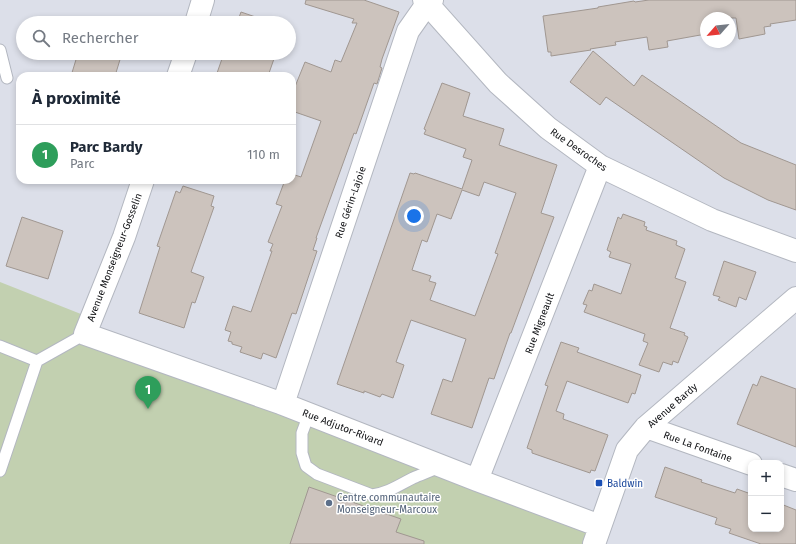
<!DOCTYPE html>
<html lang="fr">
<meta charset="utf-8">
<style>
body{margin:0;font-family:"Fira Sans",sans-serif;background:#f2f2f3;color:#1f2937}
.controls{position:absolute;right:12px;bottom:12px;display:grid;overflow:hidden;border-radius:8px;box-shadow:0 2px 6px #0003}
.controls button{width:36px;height:36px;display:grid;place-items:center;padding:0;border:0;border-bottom:1px solid #e0e1e3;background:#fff;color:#1f2937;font:20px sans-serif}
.compass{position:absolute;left:700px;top:12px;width:36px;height:36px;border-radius:50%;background:#fff;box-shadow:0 2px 6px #0003;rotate:243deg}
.you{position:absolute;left:414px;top:216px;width:14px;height:14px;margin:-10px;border:3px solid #fff;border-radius:50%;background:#1a73e8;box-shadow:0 0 0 6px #1a73e833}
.badge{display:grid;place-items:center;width:26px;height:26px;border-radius:50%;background:#725128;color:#fff;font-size:13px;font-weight:700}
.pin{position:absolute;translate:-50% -33px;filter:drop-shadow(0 1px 2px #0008)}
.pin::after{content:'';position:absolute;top:21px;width:14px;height:12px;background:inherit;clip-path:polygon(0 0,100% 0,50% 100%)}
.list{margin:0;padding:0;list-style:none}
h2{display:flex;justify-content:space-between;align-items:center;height:52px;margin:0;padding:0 16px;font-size:17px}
h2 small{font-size:13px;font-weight:400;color:#747a83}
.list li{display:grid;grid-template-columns:26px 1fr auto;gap:12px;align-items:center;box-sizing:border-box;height:60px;padding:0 16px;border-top:1px solid #e0e1e3}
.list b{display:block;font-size:15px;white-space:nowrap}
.list p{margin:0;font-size:13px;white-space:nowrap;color:#747a83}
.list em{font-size:13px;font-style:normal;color:#747a83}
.icon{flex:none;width:22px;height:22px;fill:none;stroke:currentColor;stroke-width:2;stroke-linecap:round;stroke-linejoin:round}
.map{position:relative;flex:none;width:796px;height:544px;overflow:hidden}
.search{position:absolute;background:#fff;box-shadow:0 2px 6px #0003;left:16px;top:16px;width:280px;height:44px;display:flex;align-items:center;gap:10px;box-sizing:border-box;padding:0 14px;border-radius:22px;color:#747a83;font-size:15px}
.panel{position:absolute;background:#fff;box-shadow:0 2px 6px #0003;left:16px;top:72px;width:280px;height:112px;border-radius:12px}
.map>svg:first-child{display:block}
</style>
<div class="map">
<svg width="796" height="544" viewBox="0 0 796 544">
<rect width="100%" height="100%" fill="#dcdfe9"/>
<!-- green -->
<path fill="#c2d0b0" d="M0 282 91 318 85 334 600 526 594 544H0Z"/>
<!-- building -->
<path fill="#ccc3bd" stroke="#a09791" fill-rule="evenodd" d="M306 0H364L399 12 382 59 380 67 382 68 377 84 374 83 356 134 354 133 316 238H317L313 250 317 251 296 314 292 313 276 358 263 353 261 359 240 352 242 347 232 344V342L228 341 231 332 225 330 233 306 251 312 272 251H270L273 244 268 242 282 206 276 204 285 180H292V174L301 177 321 121 292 111V94L305 62 331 72 335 60 341 62 357 23H352L354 19 305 4Z
M649 0H796V20L770 24 771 26 764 27 765 34 739 39 736 18H706V34L667 41 668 47 649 50 647 37 615 42 616 45 590 49 591 50 551 56V52H548L543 16 598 8V7L634 1 635 2Z
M241 12 273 23H237Z
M593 51 634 86 642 75 741 143 796 165V210L768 200 724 178 606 97 600 105 570 82Z
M78 53H122L115 76H71Z
M224 53H276L268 76H216Z
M442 83 470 93 463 116 504 129 499 145 557 165 541 213 554 217 511 333H510L494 379 489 378 472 428 431 414 443 379 452 382 466 339 411 320 396 362 404 365 393 398 382 394 380 397 364 391V393L337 384 410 173 414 174 415 173 462 189 472 160 463 157 466 149 424 134 426 130 424 129ZM484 182 516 193 495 253 498 254 475 316 430 300 436 283 429 281 431 276 412 270 422 240 427 242 437 214 451 219 462 190 479 196Z
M183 186 214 196 211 206 214 207 191 272 204 277 195 303 192 302 184 328 139 313 160 247 157 246 176 191 180 193Z
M623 214 645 222 644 226 647 227 646 230 677 241 676 245 685 249 675 278 686 282 670 328 685 333 684 335 688 337 678 363 673 361 672 365 663 362 659 372 639 365 648 343 643 341 645 334 584 312 587 305 583 304 589 290 592 291 594 284 621 294 631 264 609 257 611 252 607 250 618 217 621 219Z
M22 217 63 231 48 279 6 266Z
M724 261 756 272 746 300 739 297 736 307 718 300 720 297 713 295Z
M561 342 579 348 577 352 641 375 635 394 632 393 628 403 567 381 556 411 564 414 563 419 608 435 595 471 591 470 590 473 532 453V450L527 448 548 386 545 385Z
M761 376 796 389V447L737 424 753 384 757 386Z
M665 467 702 480 701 482 735 493 737 489 751 494V529H781V504L796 510V544H761L729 533 731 529 715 524 717 518 655 497Z
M309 487 401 519 396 532 424 541V544H290Z"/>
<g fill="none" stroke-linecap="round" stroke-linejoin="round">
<defs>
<path id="lane" d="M0 50 7 78
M0 346 37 361 0 471
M37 361 85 334
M309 414 302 433V453L306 466 317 474 372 495C388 493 399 485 413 478 422 474 431 471 439 467"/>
<path id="street" d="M424 0 498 83 548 128 600 166 712 220 796 251
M196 23 203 0
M178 76 186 53
M143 180 124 237 85 334 283 404 477 480 600 526
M283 404 408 31 427 4 432 0
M646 427 751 464
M781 475 796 480
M477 480 600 166
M594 544 627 450 646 427 796 298"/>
</defs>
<!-- lane casing -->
<use href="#lane" stroke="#b3b7c0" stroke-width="13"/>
<!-- street casing -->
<use href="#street" stroke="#b3b7c0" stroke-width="24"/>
<!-- lane -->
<use href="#lane" stroke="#fff" stroke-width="11"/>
<!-- street -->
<use href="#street" stroke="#fff" stroke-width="22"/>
</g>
<!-- markers -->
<rect fill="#1a4fb4" stroke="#fff" stroke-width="1.5" x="595" y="479" width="8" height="8" rx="2"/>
<circle fill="#5c6f8a" stroke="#fff" stroke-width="1.5" cx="329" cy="503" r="4"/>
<g text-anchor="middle" stroke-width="3" stroke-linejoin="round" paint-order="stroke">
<!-- street labels -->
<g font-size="10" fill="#0f1013" stroke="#fff">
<text transform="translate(579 149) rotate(35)" y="4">Rue Desroches</text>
<text transform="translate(350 202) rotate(-71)" y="4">Rue Gérin-Lajoie</text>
<text transform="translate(114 257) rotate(-69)" y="4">Avenue Monseigneur-Gosselin</text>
<text transform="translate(539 323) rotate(-69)" y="4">Rue Migneault</text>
<text transform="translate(672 405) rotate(-41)" y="4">Avenue Bardy</text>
<text transform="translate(343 427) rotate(21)" y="4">Rue Adjutor-Rivard</text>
<text transform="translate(698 446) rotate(20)" y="4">Rue La Fontaine</text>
</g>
<!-- transit labels -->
<g font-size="10" fill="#164399" stroke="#fff" text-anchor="start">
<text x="607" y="487">Baldwin</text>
</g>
<!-- service labels -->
<g font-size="10" fill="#4e5e75" stroke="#fff" text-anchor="start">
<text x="337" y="501">Centre communautaire<tspan x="337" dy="12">Monseigneur-Marcoux</tspan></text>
</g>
</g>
</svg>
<div class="controls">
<button>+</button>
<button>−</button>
</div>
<svg class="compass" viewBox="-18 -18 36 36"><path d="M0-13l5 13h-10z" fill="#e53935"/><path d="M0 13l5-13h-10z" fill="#747a83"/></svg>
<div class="you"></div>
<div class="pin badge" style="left:148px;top:409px;background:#2e9e5b">1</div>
<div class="search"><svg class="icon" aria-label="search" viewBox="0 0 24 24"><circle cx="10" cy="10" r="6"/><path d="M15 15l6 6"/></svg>Rechercher</div>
<section class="panel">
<h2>À proximité<small></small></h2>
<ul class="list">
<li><span class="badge" style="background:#2e9e5b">1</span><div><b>Parc Bardy</b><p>Parc</p></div><em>110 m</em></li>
</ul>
</section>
</div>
